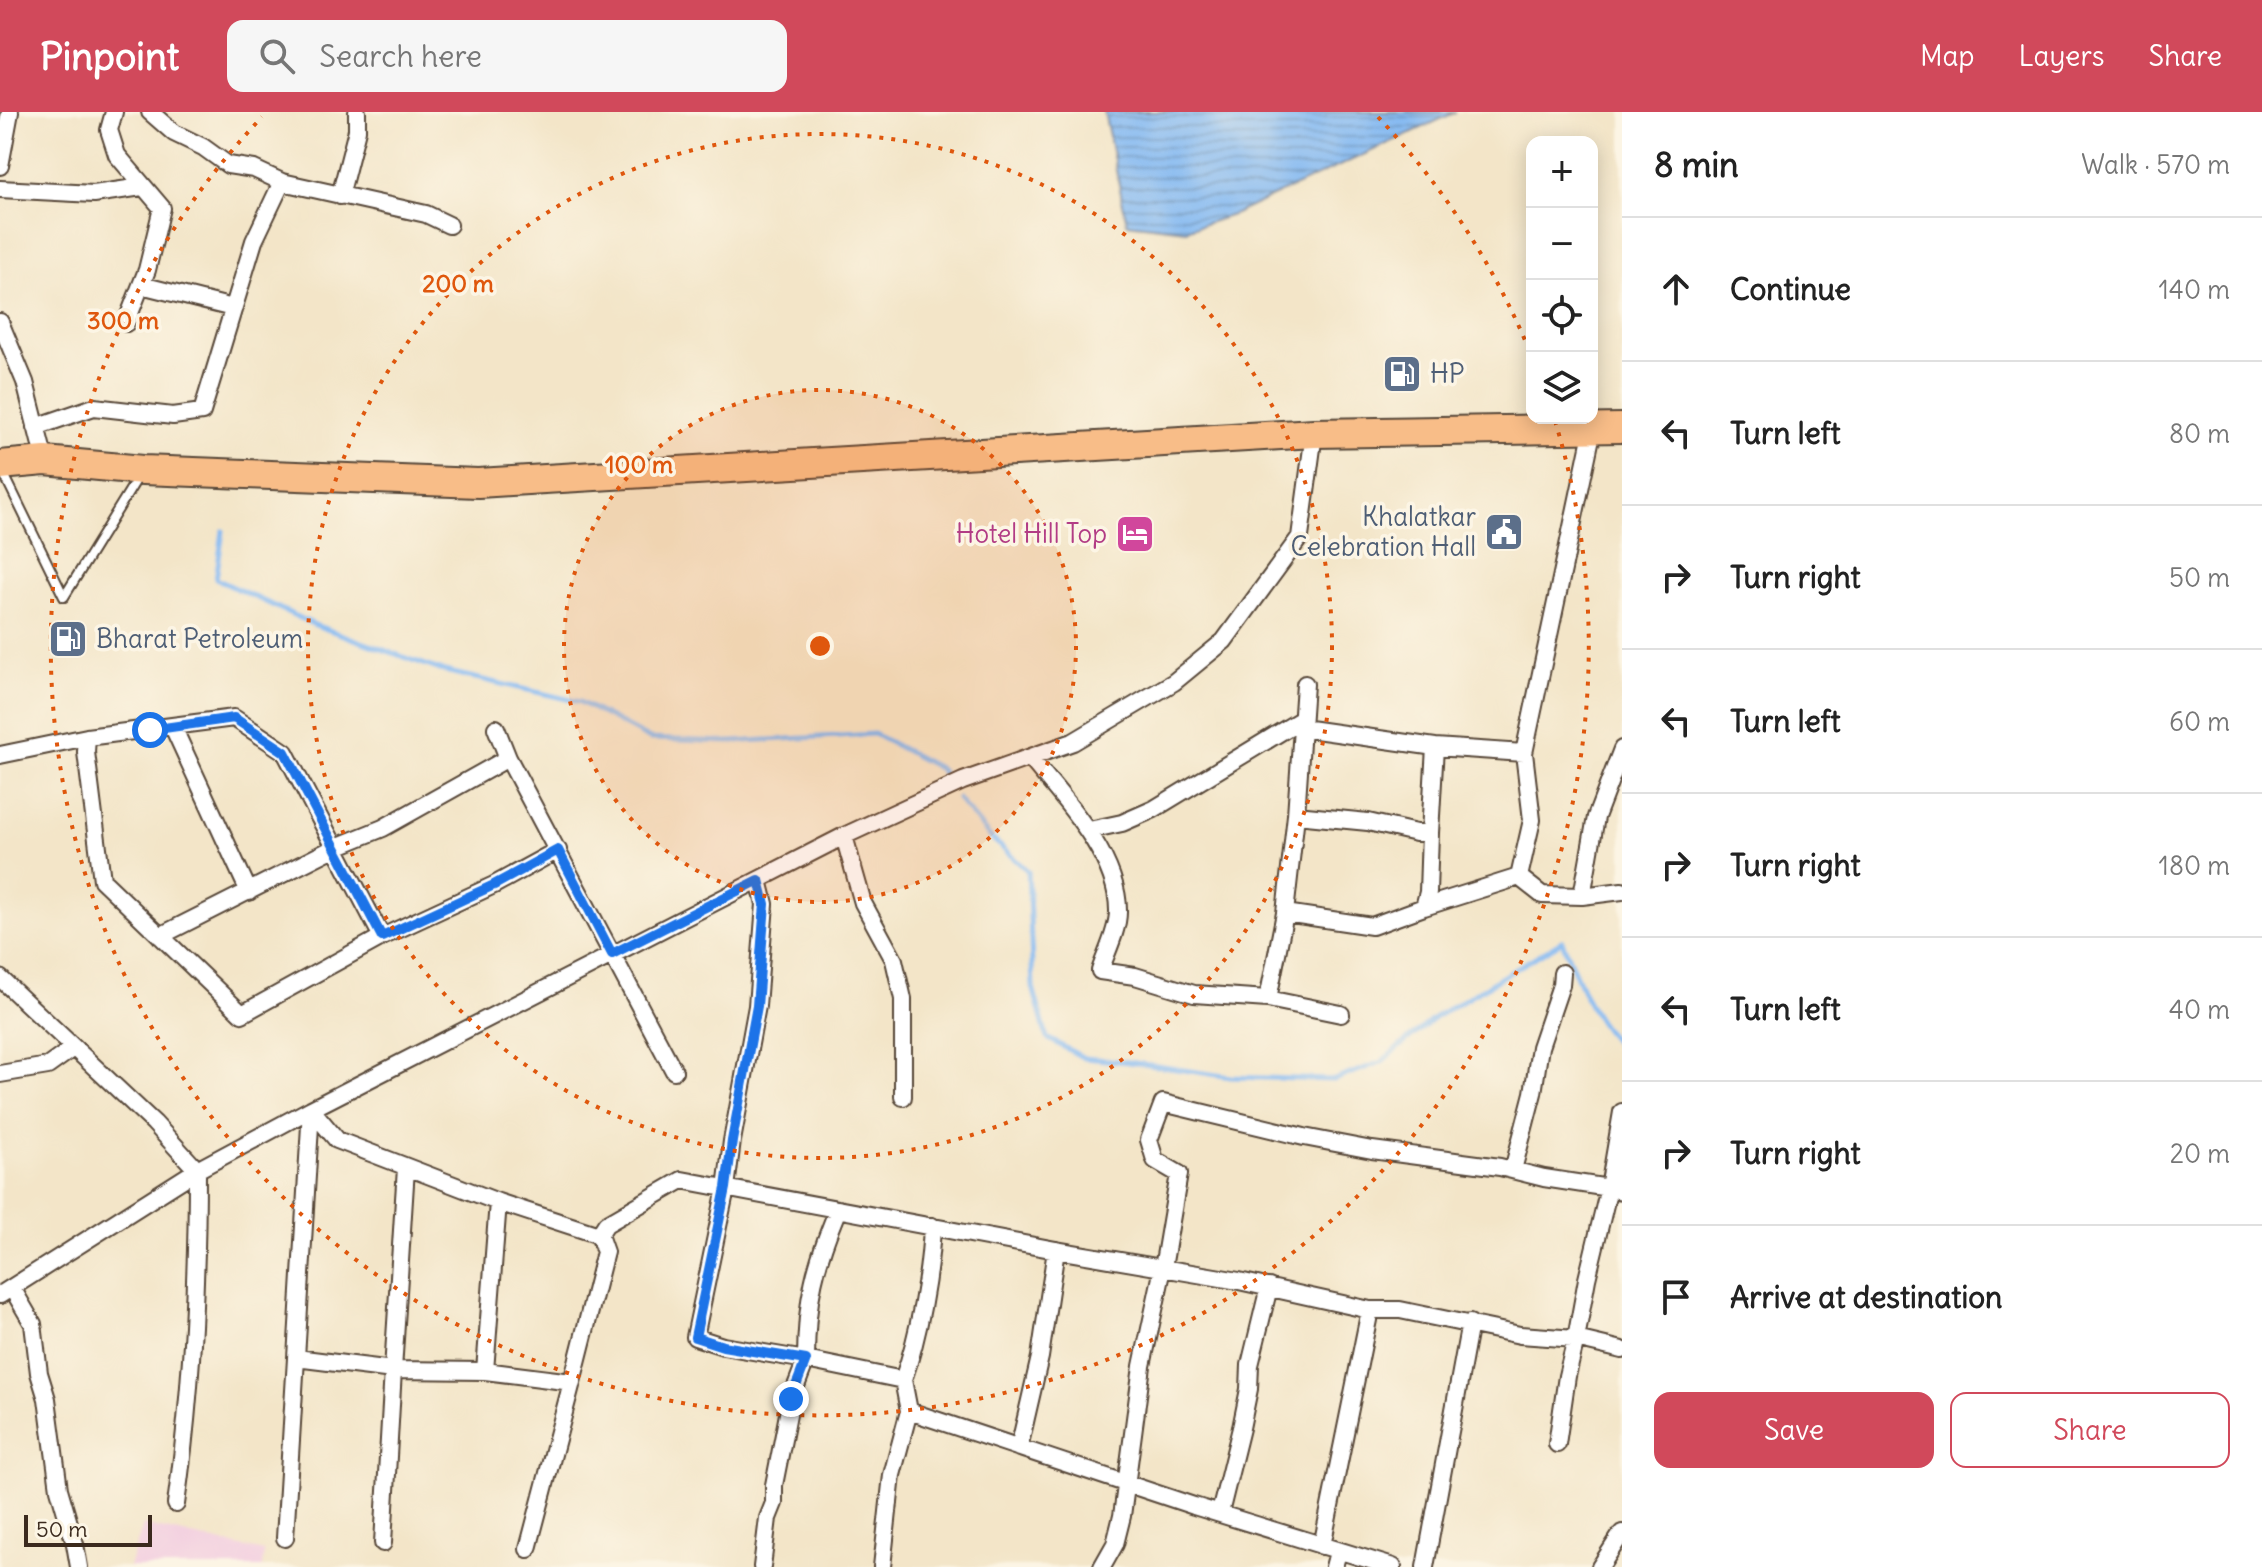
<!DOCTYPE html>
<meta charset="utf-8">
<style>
body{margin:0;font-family:Delius,sans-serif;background:#f6f6f6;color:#222}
.controls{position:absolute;right:24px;top:24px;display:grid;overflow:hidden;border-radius:16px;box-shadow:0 4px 20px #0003}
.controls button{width:72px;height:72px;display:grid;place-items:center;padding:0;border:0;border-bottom:2px solid #e0e0e0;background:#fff;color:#222;font:40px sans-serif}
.scale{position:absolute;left:24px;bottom:20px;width:128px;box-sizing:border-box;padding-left:8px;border:4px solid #3b2a1e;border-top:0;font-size:22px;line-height:28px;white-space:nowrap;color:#3b2a1e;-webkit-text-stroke:6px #fcf5e5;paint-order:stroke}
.stop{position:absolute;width:24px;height:24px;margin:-18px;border:6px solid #1a73e8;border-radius:50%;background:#fff}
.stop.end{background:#1a73e8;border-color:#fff;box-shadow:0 2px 8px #0008}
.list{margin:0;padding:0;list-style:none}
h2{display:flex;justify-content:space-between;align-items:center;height:104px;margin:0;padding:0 32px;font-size:34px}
h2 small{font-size:26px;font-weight:400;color:#767676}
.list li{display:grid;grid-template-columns:52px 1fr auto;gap:24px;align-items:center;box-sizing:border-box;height:144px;padding:0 32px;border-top:2px solid #e0e0e0}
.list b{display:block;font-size:30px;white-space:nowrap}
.list em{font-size:26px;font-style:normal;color:#767676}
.actions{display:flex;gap:16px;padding:24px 32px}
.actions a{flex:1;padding:18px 0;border:2px solid #d1495b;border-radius:16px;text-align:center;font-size:28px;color:#d1495b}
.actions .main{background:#d1495b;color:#fff}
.icon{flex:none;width:44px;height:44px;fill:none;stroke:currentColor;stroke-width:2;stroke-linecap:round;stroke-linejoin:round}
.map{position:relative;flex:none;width:1622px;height:1455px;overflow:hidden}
header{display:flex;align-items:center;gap:48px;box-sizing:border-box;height:112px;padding:0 40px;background:#d1495b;color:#fff}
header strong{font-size:38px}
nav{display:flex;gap:44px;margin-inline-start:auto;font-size:28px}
.search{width:560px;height:72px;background:#f6f6f6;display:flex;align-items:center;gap:20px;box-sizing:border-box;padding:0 28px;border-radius:16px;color:#767676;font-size:30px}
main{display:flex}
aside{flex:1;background:#fff}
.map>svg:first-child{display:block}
</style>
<header>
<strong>Pinpoint</strong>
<div class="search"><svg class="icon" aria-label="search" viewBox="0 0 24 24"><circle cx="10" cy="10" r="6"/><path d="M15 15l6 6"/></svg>Search here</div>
<nav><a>Map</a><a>Layers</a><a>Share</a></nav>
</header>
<main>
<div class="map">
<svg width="1622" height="1455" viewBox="0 0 1622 1455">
<defs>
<pattern id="water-rules" width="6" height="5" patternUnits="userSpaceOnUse" patternTransform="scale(2)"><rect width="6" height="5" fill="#84b9f2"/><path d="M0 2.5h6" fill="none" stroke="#6d97c3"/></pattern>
</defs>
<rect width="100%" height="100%" fill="#fcf5e5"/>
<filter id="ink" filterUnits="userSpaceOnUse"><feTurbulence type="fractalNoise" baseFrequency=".0125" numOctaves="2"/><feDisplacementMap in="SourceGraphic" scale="16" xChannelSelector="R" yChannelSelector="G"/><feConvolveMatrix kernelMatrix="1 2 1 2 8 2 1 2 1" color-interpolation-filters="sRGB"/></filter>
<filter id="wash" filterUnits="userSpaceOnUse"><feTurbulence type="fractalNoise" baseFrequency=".006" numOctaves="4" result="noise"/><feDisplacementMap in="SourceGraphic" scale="32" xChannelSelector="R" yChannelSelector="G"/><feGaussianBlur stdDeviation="1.8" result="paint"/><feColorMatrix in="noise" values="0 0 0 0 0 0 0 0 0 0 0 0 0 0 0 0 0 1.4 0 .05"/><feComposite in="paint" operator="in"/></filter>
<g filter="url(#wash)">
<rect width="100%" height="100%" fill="#f3e5c8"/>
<!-- built -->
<path fill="#f3cfe0" d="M143 1413 264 1440 262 1455H129Z"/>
<!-- water -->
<path fill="url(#water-rules)" stroke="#607288" stroke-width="2" d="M1104 0H1456L1235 102 1186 118 1127 111Z"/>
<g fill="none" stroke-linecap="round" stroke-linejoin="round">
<!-- stream -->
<path stroke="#84b9f2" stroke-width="5" d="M223 419 216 467 315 513 440 558 580 590 650 627 729 630 874 622 940 657 944 663
M958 687 989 724 1028 759 1033 875 1047 926 1084 946 1129 950 1231 965 1334 968 1381 950 1437 904 1562 829C1578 867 1591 908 1622 937"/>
</g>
</g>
<g filter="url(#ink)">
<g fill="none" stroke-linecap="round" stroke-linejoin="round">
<defs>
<path id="service" d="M2 358 64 485 138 365"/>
<path id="minor" d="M114 0 109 18 117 43 162 96 147 158 126 211
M150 0 174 21 203 35 228 53 254 57 282 70
M0 54 10 0
M0 77 94 82 142 75
M340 84 357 18V0
M141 173 233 196
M0 210 25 270 45 349
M36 315 94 295 173 304 202 300 254 129 282 70 426 102 449 113
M1593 316 1524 641 1532 708 1519 765 1542 783 1582 784 1596 705 1622 637
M1314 321 1300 425 1224 529 1174 570 1073 630 963 669 844 724 311 997 337 1028 498 1090 599 1123 606 1112 682 1068 1056 1138 1239 1169 1370 1198H1400L1520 1223 1576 1227 1567 1264 1557 1332
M1305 572 1296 703 1285 801 1372 814 1424 795 1519 765
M173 615 249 780
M496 616 508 646 674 959
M1302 616 1435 635 1430 721
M1435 635 1524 641
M0 643 87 625
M1030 646C1063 686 1119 745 1118 800 1118 818 1106 841 1100 859L1135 864 1194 882 1268 887
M1296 703 1368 710 1416 721H1430L1428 780 1424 795
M1089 718 1122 711 1154 697 1302 607
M844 724 863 791 894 848 903 887V985
M759 768 765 792 757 894 732 1029 726 1076 695 1225 723 1234 806 1248 791 1287 774 1373V1391L768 1406 762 1455
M1582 784 1622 779
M1285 801 1268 887 1341 902
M160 824 336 735 383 716 508 646
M382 825 285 640 234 606 87 625 86 640 102 768 242 902 382 825 494 773 558 738
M0 866 154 1011 197 1058C197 1170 192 1281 176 1392
M0 962 48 954 73 936
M311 997 296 1246 393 1258 383 1431
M1622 1000 1609 1076 1622 1079
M406 1056 393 1258 485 1259 572 1270 605 1140 599 1123
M1513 1058 1533 981 1540 935 1561 873 1562 861
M838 1097C815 1152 806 1188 806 1248L903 1268 909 1299 1194 1394 1393 1455
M12 1176 33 1212 39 1261 47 1287 59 1377 75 1432 79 1455
M0 1183 197 1058 311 997
M485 1259 498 1090
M903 1268C919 1223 930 1161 932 1114
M1019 1336 1040 1245 1056 1138
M1220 1401 1241 1316 1249 1277 1250 1253 1269 1175
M285 1426 296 1246
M1322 1434 1370 1198
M528 1437 572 1270
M882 1455 892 1363 909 1299
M1102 1455 1115 1432 1122 1404 1142 1254 1163 1156 1179 1062 1155 1048 1149 1028 1163 991 1304 1025 1372 1038 1500 1055 1544 1066 1609 1076 1587 1167 1576 1227 1622 1238
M1334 1455 1338 1440
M1425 1455 1470 1211
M1600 1455 1622 1421"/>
<path id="trunk" d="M0 353 45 349 143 358 478 371 1314 321 1622 316"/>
</defs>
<!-- service casing -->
<use href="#service" stroke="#574638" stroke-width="12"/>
<!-- minor casing -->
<use href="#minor" stroke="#574638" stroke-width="20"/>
<!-- trunk casing -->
<use href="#trunk" stroke="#574638" stroke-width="32"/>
<!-- service -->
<use href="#service" stroke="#fff" stroke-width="8"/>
<!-- minor -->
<use href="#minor" stroke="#fff" stroke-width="16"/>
<!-- trunk -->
<use href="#trunk" stroke="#f8bd88" stroke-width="28"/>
</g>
</g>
<g fill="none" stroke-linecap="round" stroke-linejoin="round" filter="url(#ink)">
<!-- route -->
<path stroke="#1a73e8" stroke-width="10" d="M150 618 234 606 285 640 382 825 494 773 558 738 612 842 759 768 765 792 757 894 732 1029 726 1076 695 1225 723 1234 806 1248 791 1287"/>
</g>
<!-- distance rings -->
<circle cx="820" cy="534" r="256" fill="#df570d" fill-opacity=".12"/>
<g fill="none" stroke="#df570d" stroke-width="4" stroke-dasharray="4 8">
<circle cx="820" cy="534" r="256"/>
<circle cx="820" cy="534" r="512"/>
<path d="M1378 5A769 769 0 0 1 1530 240M1555 309A769 769 0 1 1 262 5"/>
</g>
<!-- icons -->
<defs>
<symbol id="fuel-square" viewBox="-11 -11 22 22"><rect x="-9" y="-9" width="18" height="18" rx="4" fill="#5c6f8a" stroke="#fcf5e5"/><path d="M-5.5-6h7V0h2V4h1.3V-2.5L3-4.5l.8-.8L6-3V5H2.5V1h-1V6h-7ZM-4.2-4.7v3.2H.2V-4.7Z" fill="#fff"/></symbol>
<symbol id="civic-square" viewBox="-11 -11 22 22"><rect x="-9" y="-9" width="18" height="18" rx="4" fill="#5c6f8a" stroke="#fcf5e5"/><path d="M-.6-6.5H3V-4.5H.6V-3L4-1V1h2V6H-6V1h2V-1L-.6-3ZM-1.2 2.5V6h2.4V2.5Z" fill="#fff"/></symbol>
<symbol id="hotel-square" viewBox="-11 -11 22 22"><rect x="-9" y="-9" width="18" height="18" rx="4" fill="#d1479c" stroke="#fcf5e5"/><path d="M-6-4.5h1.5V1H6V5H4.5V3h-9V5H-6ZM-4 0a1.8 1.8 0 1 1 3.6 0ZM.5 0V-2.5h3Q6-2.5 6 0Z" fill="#fff"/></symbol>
</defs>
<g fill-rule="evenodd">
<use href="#fuel-square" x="1380" y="240" width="44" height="44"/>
<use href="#civic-square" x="1482" y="398" width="44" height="44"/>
<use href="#hotel-square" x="1113" y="400" width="44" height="44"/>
<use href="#fuel-square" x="46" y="505" width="44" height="44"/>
</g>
<g text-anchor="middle" stroke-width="7" stroke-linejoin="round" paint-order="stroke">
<!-- service labels -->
<g font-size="26" fill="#4e5e75" stroke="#fcf5e5" text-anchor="start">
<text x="1430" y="271">HP</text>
<text x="1476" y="414" text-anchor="end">Khalatkar<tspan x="1476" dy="30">Celebration Hall</tspan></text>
<text x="96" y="536">Bharat Petroleum</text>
</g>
<!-- hotel labels -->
<g font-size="26" fill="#b23c85" stroke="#fcf5e5" text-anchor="end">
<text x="1107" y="431">Hotel Hill Top</text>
</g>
</g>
<circle cx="820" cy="534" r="12" fill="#df570d" stroke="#fcf5e5" stroke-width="4"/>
<g font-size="24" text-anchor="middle" font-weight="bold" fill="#df570d" stroke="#fcf5e5" stroke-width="7" stroke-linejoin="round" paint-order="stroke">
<text x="458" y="180">200 m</text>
<text x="123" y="217">300 m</text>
<text x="639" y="361">100 m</text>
</g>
</svg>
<div class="controls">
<button>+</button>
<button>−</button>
<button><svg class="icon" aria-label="locate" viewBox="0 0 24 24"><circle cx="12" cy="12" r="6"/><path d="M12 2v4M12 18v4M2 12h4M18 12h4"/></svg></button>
<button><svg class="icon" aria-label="layers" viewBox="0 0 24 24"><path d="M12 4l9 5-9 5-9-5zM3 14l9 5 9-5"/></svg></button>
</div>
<div class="scale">50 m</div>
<div class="stop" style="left:150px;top:618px"></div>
<div class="stop end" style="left:791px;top:1287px"></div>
</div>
<aside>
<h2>8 min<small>Walk · 570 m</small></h2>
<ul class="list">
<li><svg class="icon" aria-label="ahead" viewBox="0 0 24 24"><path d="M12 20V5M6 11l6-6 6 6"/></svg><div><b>Continue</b></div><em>140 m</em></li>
<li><svg class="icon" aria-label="left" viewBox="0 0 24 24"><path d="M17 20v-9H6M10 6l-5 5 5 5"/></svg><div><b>Turn left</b></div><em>80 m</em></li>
<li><svg class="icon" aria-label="right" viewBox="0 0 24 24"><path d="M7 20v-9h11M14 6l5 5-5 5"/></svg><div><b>Turn right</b></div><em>50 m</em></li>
<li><svg class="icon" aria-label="left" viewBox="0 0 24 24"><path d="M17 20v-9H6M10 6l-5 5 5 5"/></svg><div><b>Turn left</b></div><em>60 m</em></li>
<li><svg class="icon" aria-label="right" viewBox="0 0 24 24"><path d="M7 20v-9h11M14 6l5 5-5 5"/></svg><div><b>Turn right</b></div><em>180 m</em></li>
<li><svg class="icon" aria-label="left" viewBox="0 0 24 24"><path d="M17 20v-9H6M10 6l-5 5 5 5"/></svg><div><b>Turn left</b></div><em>40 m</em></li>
<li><svg class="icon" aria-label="right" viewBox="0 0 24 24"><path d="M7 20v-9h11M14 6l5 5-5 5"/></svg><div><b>Turn right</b></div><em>20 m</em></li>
<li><svg class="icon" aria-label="arrive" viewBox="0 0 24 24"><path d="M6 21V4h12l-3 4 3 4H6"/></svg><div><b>Arrive at destination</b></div></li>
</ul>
<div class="actions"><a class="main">Save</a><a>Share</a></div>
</aside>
</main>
